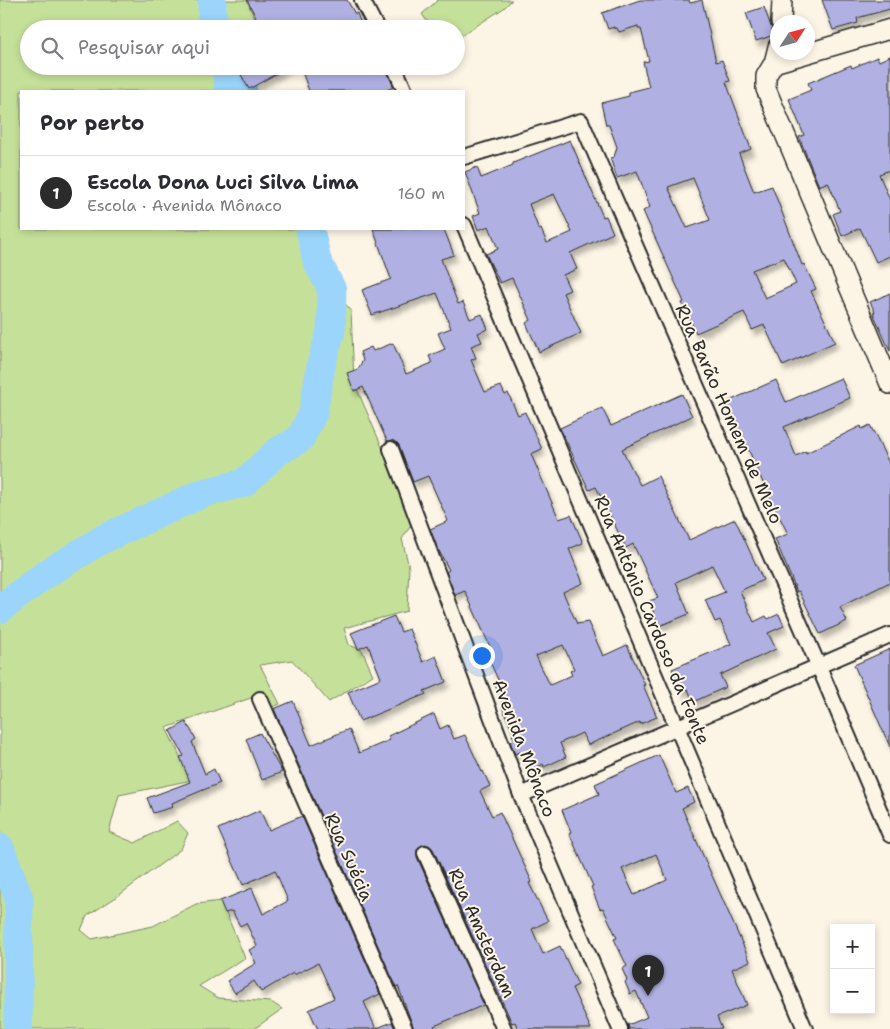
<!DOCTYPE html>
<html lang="pt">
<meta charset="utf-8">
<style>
body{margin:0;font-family:"Shantell Sans",sans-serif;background:#f7f7f7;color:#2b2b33}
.controls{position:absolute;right:15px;bottom:15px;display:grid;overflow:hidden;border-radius:0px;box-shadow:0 2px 8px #0003}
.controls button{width:45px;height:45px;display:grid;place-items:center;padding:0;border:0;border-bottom:1px solid #e1e1e2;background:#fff;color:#2b2b33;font:25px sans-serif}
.compass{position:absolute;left:770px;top:15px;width:45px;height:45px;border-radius:50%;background:#fff;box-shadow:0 2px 8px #0003;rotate:54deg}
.you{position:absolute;left:481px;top:655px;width:18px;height:18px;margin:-12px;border:4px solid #fff;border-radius:50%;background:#1a73e8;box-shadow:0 0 0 8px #1a73e833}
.badge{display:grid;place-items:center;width:32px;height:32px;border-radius:50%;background:#2b2b2b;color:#fff;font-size:16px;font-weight:700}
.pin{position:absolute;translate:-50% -41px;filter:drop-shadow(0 1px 2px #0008)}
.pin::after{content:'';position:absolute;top:26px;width:18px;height:15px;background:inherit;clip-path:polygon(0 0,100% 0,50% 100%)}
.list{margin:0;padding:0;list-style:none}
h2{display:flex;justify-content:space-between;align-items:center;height:65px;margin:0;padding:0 20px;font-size:21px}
h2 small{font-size:16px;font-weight:400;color:#7c7c81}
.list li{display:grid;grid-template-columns:32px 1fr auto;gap:15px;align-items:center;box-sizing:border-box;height:75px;padding:0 20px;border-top:1px solid #e1e1e2}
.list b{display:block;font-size:19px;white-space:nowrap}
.list p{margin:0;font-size:16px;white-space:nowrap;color:#7c7c81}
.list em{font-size:16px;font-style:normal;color:#7c7c81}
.icon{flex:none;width:28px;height:28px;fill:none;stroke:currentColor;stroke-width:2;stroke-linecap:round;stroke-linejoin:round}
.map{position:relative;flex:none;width:890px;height:1029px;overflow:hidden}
.search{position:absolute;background:#fff;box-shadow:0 2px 8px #0003;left:20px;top:20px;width:445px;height:55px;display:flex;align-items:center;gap:12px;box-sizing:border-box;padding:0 18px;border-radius:28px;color:#7c7c81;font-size:19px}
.panel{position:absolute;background:#fff;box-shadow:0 2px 8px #0003;left:20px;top:90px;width:445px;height:140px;border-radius:0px}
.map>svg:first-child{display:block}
</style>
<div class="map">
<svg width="890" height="1029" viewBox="0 0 890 1029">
<defs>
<filter id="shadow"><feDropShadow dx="3" dy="5.5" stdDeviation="2.5" flood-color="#0004"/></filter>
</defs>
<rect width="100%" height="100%" fill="#fcf5e5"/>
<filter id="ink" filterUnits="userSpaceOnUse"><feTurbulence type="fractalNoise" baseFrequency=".02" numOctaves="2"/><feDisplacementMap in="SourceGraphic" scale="10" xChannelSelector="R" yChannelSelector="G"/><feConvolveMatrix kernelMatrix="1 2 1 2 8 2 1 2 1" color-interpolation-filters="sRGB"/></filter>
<g filter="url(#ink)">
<!-- green -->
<path fill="#c5e199" stroke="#788662" d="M0 0H247L259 29H29V66H257L241 80 243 91H21V229H310L317 261 332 290 351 310 354 382 382 447 394 470 412 524 402 539 409 567 407 611 344 628 349 645 362 650 373 675 329 702 292 660 260 665 280 704 270 708 262 694 166 728 192 780 119 795 109 832 135 843 177 821 188 833 181 849 118 896 87 916 81 930 92 939 153 926 196 904 221 901 245 958 199 986 218 998 271 1002 282 1009 254 1029H0Z
M438 0H512L504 8 456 39V29H432L422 14Z"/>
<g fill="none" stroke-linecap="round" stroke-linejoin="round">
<!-- river -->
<path stroke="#9bd5fb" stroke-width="29" d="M212 0V14L216 29
M226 66 228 84 240 80 243 91
M0 609 46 574 103 539 203 493 244 483 277 452 300 439 313 413 322 361 331 331 332 290 317 261 310 229
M0 848 19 898 18 1029"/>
</g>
<!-- building -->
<path fill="#b0b1e2" stroke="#2b2b2b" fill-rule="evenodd" filter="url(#shadow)" d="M247 0H347L355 14 357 13 363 29H262Z
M640 0H689L690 3 702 0 716 62 722 60 730 81 726 82 751 149 739 154 754 192 772 186 802 265 804 264 816 289 811 291 835 342 783 366 764 325 752 330 744 312 696 333 682 303 684 302 643 211 650 207 637 171 617 178 610 158 614 157 617 147 609 125H606L601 103 629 96V92L649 87 643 62 649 61 641 29H638V26L619 32 617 28 614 29V27L608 29 602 13ZM693 178 710 220 687 228 668 187ZM784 258 796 284 765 298 752 270Z
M822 0H890V9L857 18 858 23 833 30Z
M764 7 774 35 756 41 746 13Z
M890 56V170L879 174 890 200V256L876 262 860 228 842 236 833 214 840 211 828 182 819 186 799 137 804 135 789 99 811 90 808 83 851 65 852 68 877 57 879 61Z
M253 66H290L249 89 240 73Z
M300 66H372L375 74 386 69 394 87 384 91H309Z
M570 140 603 217 606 216 613 233 570 253 577 269 563 275 570 290 563 293 581 333 539 352 526 323 531 320 512 278 500 283 486 254 498 249 489 226 478 230 473 216 480 213 465 172 477 167 481 178 513 165V163ZM554 194 572 232 547 243 541 229 539 230 529 204Z
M373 229H444L454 255 441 259 458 304 463 302 470 319 482 314 488 329 478 333 482 342 471 346 476 358 471 360 485 392 501 386 505 395 508 393 518 415 525 412 542 449 531 454 559 519 571 515 583 543 569 549 583 583 563 592 577 624 588 622 603 656 627 645 645 685H643L657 717 640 724V722L588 745 582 733 560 743 566 757 544 767 543 764 531 771 520 752 515 754 510 742 515 740 512 735 514 734 502 707 504 705 495 685 500 684 485 651 491 649 465 591 455 595 446 572 449 570 437 547 430 529 448 521 428 476 413 482 399 445 393 441H387L363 387 354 391 347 373 358 369 363 360 360 352 371 347 373 351 393 343 406 374 432 363 429 356 445 349 438 333 451 328 437 293 372 315 362 290 391 279ZM563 645 574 669 570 671 572 675 550 685 536 656Z
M890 293V351L873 313 875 312 870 302Z
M841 378 850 398 784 427 796 456 806 451V453L861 426 862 429 870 425 890 465V582L840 607 847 621 820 634 799 591 797 592 775 539 788 534 767 492 743 437 739 439 733 425 737 423 727 402 776 380 786 402Z
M682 394 692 416 622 449 640 485 658 476 689 540 735 519 763 580 740 591 754 622 766 616 768 619 779 614 784 626 768 633 776 649 720 675 726 687 693 702 688 689 682 692 672 669 731 644 720 620 715 622 705 600 725 592 712 565 676 582 689 614 659 626 649 601 658 598 633 544 626 548 596 487 589 490 560 428 602 408 611 426Z
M394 616 401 632 409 629 423 662 436 656 446 682 424 691 426 694 360 721 348 692 381 678 368 645 358 649 351 633Z
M890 649V747L854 665Z
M293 701 311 745 349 729 359 753 390 740 388 736 434 714 440 729 448 725 454 739 465 735 482 772 483 771 490 786 480 791 492 816 500 812 532 882 529 883 548 921 532 929 543 954 560 946 578 985 572 988 591 1029H518L515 1022 512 1023 433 849 430 846 425 844 418 848 417 857 484 1005 434 1026 435 1029H414L398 986 396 987 274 709Z
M186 722 196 739 192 742 205 774 214 769 220 783 172 803 173 807 153 813 147 798 190 782 180 757 184 756 170 731Z
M260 733 282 772 262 780 246 739Z
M659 755 676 793 688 788 694 802 682 808 750 961 732 969 747 1005 717 1017 722 1029H629L628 1025 647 1017 636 991 630 994 625 982 627 980 622 969 627 966 614 939 617 938 603 908 600 909 591 887 593 886 569 833 571 832 562 810 599 794 595 784ZM656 854 667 880 634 895 622 869Z
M260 810 269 830 302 816 380 994 364 1002 376 1029H318L309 1010 334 998 318 963 294 975 293 973 261 992 254 981 235 993 227 981 256 963 249 950 257 946 246 923 240 926 232 911 225 913 220 901 252 888 263 914 288 901 275 870 243 885 218 829Z
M392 1022 395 1029H377V1028Z"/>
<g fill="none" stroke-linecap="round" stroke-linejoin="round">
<defs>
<path id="street" d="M362 0 377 29
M394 66 405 91
M464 157 581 121 819 667 890 835
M464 225 805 1029
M391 449 521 795 620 1029
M260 699 405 1029
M521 795 890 635
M425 853 504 1029"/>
<path id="secondary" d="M781 22 782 0
M778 47 774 63 766 76V89L890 384
M774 63 890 29"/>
</defs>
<!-- street casing -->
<use href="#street" stroke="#2b2b2b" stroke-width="18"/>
<!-- secondary casing -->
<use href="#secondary" stroke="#2b2b2b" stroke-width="22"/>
<!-- street -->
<use href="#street" stroke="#fcf5e5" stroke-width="14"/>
<!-- secondary -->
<use href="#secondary" stroke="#fcf5e5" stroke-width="19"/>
</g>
</g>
<g text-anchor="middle" stroke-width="4" stroke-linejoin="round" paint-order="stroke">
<!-- street labels -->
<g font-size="18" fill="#2b2b2b" stroke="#fcf5e5">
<text transform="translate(729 414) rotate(66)" y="6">Rua Barão Homem de Melo</text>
<text transform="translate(652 620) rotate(67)" y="6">Rua Antônio Cardoso da Fonte</text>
<text transform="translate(524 748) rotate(69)" y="6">Avenida Mônaco</text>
<text transform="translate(349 857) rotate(66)" y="6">Rua Suécia</text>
<text transform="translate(482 933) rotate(66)" y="6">Rua Amsterdam</text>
</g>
</g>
</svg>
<div class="controls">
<button>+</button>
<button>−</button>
</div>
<svg class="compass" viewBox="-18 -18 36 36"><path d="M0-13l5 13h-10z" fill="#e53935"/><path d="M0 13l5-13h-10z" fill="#7c7c81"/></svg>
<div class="you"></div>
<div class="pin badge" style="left:648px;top:996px">1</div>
<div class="search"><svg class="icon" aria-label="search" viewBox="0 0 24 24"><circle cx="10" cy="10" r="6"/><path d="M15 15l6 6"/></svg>Pesquisar aqui</div>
<section class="panel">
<h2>Por perto<small></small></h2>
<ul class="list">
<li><span class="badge">1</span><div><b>Escola Dona Luci Silva Lima</b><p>Escola · Avenida Mônaco</p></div><em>160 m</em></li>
</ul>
</section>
</div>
